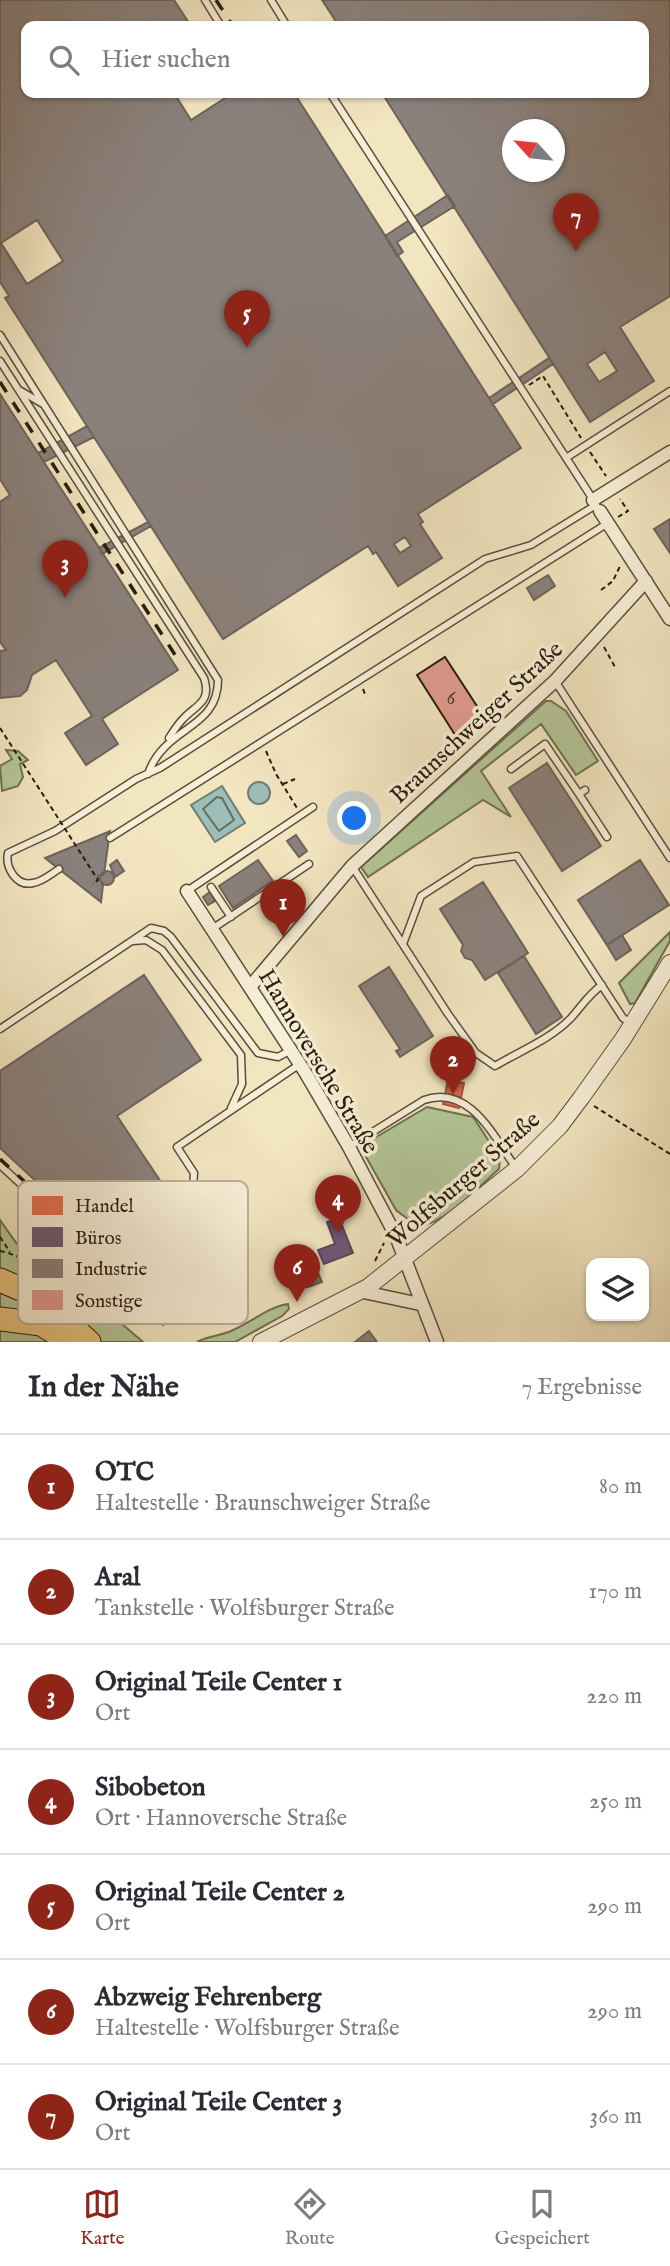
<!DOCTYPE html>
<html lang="de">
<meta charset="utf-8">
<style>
body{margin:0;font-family:"IM FELL English",serif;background:#f7f7f7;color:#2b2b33}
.controls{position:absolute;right:21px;bottom:21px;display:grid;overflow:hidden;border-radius:14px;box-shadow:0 2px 5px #0004}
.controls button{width:63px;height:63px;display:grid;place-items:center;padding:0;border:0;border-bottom:2px solid #e1e1e2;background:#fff;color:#2b2b33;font:35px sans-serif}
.compass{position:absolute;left:502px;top:119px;width:63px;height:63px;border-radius:50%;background:#fff;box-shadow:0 2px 5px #0004;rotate:297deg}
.you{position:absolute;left:355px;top:819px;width:24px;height:24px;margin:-18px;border:5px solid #fff;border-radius:50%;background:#1a73e8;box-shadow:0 0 0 10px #1a73e833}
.badge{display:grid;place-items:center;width:46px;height:46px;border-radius:50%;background:#8f2418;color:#fff;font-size:23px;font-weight:700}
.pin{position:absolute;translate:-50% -58px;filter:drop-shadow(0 2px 4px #0008)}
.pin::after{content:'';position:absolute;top:37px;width:24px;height:21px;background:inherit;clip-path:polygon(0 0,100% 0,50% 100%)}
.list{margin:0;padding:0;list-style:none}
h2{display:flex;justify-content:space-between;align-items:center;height:91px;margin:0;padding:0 28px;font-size:30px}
h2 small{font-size:23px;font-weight:400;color:#7c7c81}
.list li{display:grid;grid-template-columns:46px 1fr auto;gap:21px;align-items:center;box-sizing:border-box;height:105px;padding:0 28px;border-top:2px solid #e1e1e2}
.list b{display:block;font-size:26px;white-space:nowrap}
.list p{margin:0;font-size:23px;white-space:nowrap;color:#7c7c81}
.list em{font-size:23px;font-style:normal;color:#7c7c81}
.icon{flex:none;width:38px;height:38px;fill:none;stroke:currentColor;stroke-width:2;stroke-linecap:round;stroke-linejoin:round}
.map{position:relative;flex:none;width:670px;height:1342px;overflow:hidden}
.search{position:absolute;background:#fff;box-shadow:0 2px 5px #0004;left:21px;right:21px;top:21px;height:77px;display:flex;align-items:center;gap:18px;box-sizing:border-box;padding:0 24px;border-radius:14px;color:#7c7c81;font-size:26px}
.sheet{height:826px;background:#fff}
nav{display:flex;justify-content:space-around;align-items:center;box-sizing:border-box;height:98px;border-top:2px solid #e1e1e2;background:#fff;font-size:19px;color:#7c7c81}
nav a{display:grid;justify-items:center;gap:4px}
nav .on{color:#8f2418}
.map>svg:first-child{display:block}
</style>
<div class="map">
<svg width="670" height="1342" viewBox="0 0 670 1342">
<rect width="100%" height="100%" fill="#f2e6c1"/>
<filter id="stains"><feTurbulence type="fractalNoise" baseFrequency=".00286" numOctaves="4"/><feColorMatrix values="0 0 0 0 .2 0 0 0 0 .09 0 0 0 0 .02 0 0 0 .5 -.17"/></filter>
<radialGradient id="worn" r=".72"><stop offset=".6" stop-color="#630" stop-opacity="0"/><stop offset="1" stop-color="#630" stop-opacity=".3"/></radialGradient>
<!-- green -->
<path fill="#b4c698" stroke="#6e7152" stroke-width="2" d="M546 701H551L566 711 598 761 576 775 541 724 481 771 511 817 483 800 368 877 361 867Z
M6 750 18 751 28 760 20 764 23 777 18 786 2 791 0 766 12 759Z
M670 932V941L635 1003 630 1004 619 983Z
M427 1107 473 1117 500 1158 499 1169C476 1189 449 1221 418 1227L396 1210 365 1155 373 1139Z
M0 1220 17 1244 70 1288 101 1306 143 1342H100L73 1315 0 1275Z
M0 1287 21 1293 77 1339 0 1314Z
M288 1304 289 1309 282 1316 235 1342H197C210 1335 222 1336 233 1330 252 1322 268 1307 288 1304Z
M22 1327 62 1342H0V1328Z"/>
<!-- water -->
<path fill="#9cbeb7" stroke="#6e7d73" stroke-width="2" d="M248 793a11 11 0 1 1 22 0a11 11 0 1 1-22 0Z
M222 786 245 823 215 842 191 805Z"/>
<!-- shops -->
<path fill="#e76f51" stroke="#ae563c" stroke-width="2" d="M448 1080 464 1083 459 1108 443 1104Z"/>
<!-- offices -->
<path fill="#6d597a" stroke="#584759" stroke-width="2" d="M339 1218 353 1253 324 1264 318 1250 335 1244 327 1222Z"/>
<!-- industry -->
<path fill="#8a817c" stroke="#6d635a" stroke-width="2" fill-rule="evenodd" d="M0 0H174L191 26H26V93H174L191 120 233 93H294L521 448 418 514 423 522 420 524 442 558 398 586 376 552 373 554 368 546 223 639 5 298 9 296 0 282ZM37 220 63 261 27 284 1 243ZM405 537 411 546 400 553 394 544Z
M322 0H670V296L620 327 654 381 590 422 382 93H644V26H339ZM512 130H554V172H512ZM605 352 617 371 599 382 587 364Z
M448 195 455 206 397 242 403 252 397 256 385 236Z
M549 358 553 364 493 404 489 398Z
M0 394 178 670 102 719 118 744 86 765 65 733 92 716 56 660 32 675 27 690 20 696 0 698V651L6 650 0 642V502L10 495 0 479Z
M87 426 94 437 44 462 38 453Z
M670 519V553L654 529Z
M148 522 151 526 102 554 99 548Z
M548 575 555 586 534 600 527 588Z
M547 763 601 846 562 871 509 788Z
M110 831 104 874 98 876 103 885 101 902 45 858Z
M296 835 307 851 299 857 287 841Z
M117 860 124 871 115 877 110 865Z
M258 860 273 881 233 908 219 886Z
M640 860 669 905 607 945 578 900Z
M100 878a7 7 0 1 1 14 0a7 7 0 1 1-14 0Z
M483 882 528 953 485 980 472 960 465 958 461 951 463 945 440 909Z
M210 892 215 901 208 905 203 897Z
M622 935 631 950 616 960 607 945Z
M524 956 562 1017 536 1034 498 973Z
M389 967 433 1036 400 1057 396 1051 400 1049 359 986Z
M144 975 201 1060 117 1116 173 1200 105 1245 0 1148V1071Z
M317 1271 322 1282 308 1287 304 1277Z
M152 1284 178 1311 163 1325 137 1299Z
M369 1331 377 1342H355Z"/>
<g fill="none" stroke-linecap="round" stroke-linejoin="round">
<!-- shore -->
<path stroke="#626d62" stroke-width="2" d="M217 797 222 798 234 820 219 831 203 809Z"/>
</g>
<!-- building -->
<path fill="#df9a8e" stroke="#281c0c" stroke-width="2" d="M445 657 486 720 457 738 417 675Z"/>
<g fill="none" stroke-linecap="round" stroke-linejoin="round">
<defs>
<path id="service" d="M205 0 221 26
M271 0 287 26
M330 93 594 501
M0 335 218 680C218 730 164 726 148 774
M0 361 204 678C212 702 196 705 183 719 177 725 173 732 169 738
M19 390 43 404
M566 458 670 391
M555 681 670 858
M511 769 545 744 579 794 585 790
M579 794 607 837
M110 838 608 523
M352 866 448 1014 476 1053 495 1066C520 1051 551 1039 571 1018 582 1006 588 995 602 985
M59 869C51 874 42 882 33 883 16 887 5 867 8 853L55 831 136 779 160 768 485 559 531 545 596 505
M211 887 231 917
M187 891 313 807
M212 929 309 864
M133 941 146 940 162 950 241 1055 242 1084 231 1108
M403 944 421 896 474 862 517 856 623 1018 632 1024
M0 1029 151 928 164 931 171 937 258 1053 278 1057 291 1050
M350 1146 424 1100C470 1084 494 1137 516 1168
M0 1165 104 1261 192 1202 194 1173 177 1147 300 1064"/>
<path id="minor" d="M593 500 670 452
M600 511 670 619
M187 891 305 1072 349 1147 396 1236 437 1342
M250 987 352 866 555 681 646 581
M359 1291 420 1304"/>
<path id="tertiary" d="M261 1342 368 1287 517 1169 560 1126 581 1098 623 1039 670 963"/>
<path id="motorway" d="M0 1280 39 1297 89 1342
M0 1319 41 1324 70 1342"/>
</defs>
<!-- service casing -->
<use href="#service" stroke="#5a4e39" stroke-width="9"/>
<!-- minor casing -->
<use href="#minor" stroke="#5a4e39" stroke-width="15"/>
<!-- tertiary casing -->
<use href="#tertiary" stroke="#5a4e39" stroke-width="18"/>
<!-- motorway casing -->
<use href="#motorway" stroke="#281c0c" stroke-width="25"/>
<!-- path -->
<path stroke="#281c0c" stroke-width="2" stroke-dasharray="5 3.5" stroke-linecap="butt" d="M529 385 543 376 581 438
M590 452 606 476
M618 517 628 511 620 499
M601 590 613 581 621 564
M604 647 615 667
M363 689 366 697
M466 732 471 742
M266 751 276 774 297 808
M283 784 295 779
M594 1106 670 1154
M0 1237 10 1252
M0 1251C36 1258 67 1292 90 1318
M375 1261 384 1243"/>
<!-- service -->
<use href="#service" stroke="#f7efd7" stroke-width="6"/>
<!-- minor -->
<use href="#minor" stroke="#f7efd7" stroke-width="12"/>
<!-- tertiary -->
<use href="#tertiary" stroke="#f7efd7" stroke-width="16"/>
<!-- motorway -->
<use href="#motorway" stroke="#e9c380" stroke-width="23"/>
<!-- rail -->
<path stroke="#281c0c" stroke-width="3.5" stroke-dasharray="12 12" stroke-linecap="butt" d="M216 0 233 26
M0 382 179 661
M0 1159 113 1263"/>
<!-- path-bridge -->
<path stroke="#281c0c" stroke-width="2" stroke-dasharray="5 3.5" stroke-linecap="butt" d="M0 728 98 880 93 884"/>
</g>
<g text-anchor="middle" stroke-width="7" stroke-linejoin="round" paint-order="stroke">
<!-- number labels -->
<g font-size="21" fill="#563c2c">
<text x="451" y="704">6</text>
</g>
<!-- street labels -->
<g font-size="24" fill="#281c0c" stroke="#f7efd7">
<text transform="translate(476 722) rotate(-43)" y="8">Braunschweiger Straße</text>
<text transform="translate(319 1061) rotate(59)" y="8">Hannoversche Straße</text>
<text transform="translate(463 1179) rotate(-41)" y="8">Wolfsburger Straße</text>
</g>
</g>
<!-- legend -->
<rect x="18" y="1181" width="230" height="143" rx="10" fill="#f7efd7" stroke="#b9b09a" stroke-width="2"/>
<rect x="32" y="1196" width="31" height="19" fill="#e76f51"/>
<rect x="32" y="1227" width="31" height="20" fill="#6d597a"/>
<rect x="32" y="1259" width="31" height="19" fill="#8a817c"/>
<rect x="32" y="1290" width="31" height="20" fill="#df9a8e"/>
<g font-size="19" fill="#281c0c">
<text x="75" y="1212">Handel</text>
<text x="75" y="1244">Büros</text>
<text x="75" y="1275">Industrie</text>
<text x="75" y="1307">Sonstige</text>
</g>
<rect width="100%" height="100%" filter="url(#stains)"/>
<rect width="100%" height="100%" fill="url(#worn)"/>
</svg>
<div class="controls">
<button><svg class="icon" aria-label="layers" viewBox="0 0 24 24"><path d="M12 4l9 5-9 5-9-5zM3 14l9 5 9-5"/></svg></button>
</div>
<svg class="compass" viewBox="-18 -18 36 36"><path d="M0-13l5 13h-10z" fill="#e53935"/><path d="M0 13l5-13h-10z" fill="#7c7c81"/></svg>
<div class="you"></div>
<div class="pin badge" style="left:283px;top:937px">1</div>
<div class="pin badge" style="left:453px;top:1094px">2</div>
<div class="pin badge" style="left:65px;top:598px">3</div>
<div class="pin badge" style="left:338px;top:1233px">4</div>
<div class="pin badge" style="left:247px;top:348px">5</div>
<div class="pin badge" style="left:297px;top:1302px">6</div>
<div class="pin badge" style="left:576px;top:251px">7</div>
<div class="search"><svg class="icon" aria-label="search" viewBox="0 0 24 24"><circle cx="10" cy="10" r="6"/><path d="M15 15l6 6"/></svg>Hier suchen</div>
</div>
<section class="sheet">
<h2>In der Nähe<small>7 Ergebnisse</small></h2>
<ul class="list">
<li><span class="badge">1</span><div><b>OTC</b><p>Haltestelle · Braunschweiger Straße</p></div><em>80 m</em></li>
<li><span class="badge">2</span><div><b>Aral</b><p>Tankstelle · Wolfsburger Straße</p></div><em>170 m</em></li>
<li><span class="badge">3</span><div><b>Original Teile Center 1</b><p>Ort</p></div><em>220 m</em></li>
<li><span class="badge">4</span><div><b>Sibobeton</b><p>Ort · Hannoversche Straße</p></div><em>250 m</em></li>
<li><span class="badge">5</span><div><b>Original Teile Center 2</b><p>Ort</p></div><em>290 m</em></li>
<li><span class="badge">6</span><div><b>Abzweig Fehrenberg</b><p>Haltestelle · Wolfsburger Straße</p></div><em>290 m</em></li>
<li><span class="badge">7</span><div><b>Original Teile Center 3</b><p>Ort</p></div><em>360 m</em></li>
</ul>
</section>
<nav>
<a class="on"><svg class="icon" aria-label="map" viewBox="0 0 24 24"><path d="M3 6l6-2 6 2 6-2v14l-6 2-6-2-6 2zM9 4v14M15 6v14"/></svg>Karte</a>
<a><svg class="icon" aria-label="directions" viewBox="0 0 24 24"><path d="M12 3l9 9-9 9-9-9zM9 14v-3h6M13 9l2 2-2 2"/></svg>Route</a>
<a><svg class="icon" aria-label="saved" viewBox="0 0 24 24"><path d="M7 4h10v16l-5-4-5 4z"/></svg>Gespeichert</a>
</nav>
